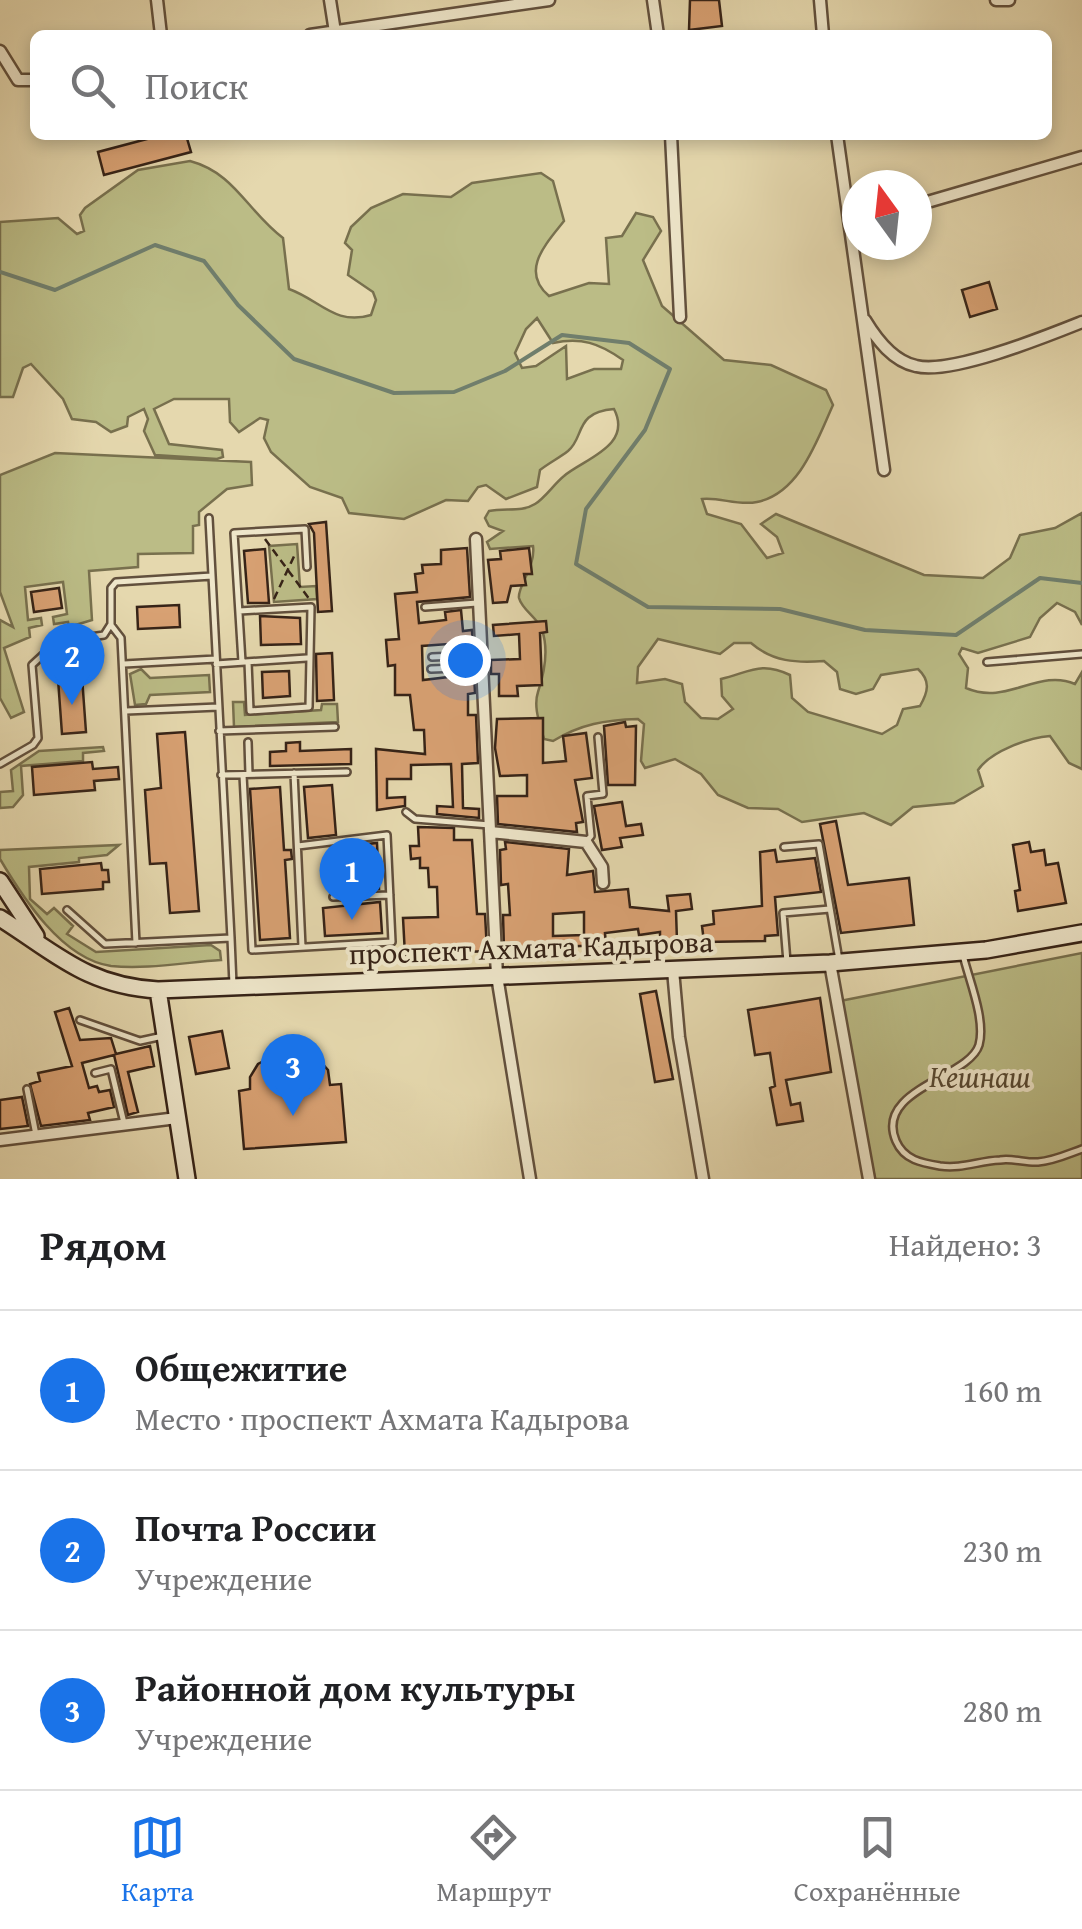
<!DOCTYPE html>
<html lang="ru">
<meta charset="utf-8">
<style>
body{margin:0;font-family:"Gentium Book Plus",serif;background:#f2f2f2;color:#202124}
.compass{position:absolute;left:842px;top:170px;width:90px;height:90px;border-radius:50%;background:#fff;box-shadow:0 5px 15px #0003;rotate:345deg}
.you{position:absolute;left:465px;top:660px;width:35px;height:35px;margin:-25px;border:8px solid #fff;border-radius:50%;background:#1a73e8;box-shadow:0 0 0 15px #1a73e833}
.badge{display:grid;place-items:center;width:65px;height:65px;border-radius:50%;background:#1a73e8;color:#fff;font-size:32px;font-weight:700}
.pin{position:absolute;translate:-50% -82px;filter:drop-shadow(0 2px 5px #0008)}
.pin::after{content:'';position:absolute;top:52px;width:35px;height:30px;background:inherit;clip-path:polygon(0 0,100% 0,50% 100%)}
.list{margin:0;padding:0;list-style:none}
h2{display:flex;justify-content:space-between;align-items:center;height:130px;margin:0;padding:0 40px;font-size:42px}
h2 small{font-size:32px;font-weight:400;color:#757577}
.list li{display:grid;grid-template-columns:65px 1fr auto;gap:30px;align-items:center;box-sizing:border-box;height:160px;padding:0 40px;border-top:2px solid #e0e0e0}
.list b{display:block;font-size:38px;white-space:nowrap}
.list p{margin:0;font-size:32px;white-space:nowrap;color:#757577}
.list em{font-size:32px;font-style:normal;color:#757577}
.icon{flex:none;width:55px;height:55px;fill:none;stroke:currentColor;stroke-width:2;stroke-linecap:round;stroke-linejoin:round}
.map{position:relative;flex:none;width:1082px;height:1179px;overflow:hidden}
.search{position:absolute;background:#fff;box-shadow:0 5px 15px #0003;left:30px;right:30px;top:30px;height:110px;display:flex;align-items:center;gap:25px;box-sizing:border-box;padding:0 35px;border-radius:15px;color:#757577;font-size:38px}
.sheet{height:610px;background:#fff}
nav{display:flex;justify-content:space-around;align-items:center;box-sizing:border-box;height:140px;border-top:2px solid #e0e0e0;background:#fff;font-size:28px;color:#757577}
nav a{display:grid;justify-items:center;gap:5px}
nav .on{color:#1a73e8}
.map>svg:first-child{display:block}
</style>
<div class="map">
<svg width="1082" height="1179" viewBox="0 0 1082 1179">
<rect width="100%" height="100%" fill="#e5d8ae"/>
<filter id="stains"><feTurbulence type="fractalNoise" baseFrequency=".002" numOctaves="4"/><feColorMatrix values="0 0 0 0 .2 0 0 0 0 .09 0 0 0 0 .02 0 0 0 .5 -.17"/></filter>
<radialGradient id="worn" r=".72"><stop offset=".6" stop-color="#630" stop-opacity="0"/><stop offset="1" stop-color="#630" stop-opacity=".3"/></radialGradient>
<!-- green -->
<path fill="#bbbc86" stroke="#78704e" stroke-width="2.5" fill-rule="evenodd" d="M190 161C235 173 247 211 283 238L289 289C320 300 335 326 371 315L376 300 373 292 348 275 352 250 345 243 351 227 371 208 403 194 451 197 472 183 541 173 553 181 564 221C545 245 520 271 549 296L589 283 609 284 606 238 622 236 636 213 653 217 661 231 643 260 662 306 724 360 771 365 826 390 833 405C817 440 800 493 757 502 737 506 721 497 702 499L707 514 741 524 767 558 783 553 777 537 761 524 776 514 924 575 983 578 1010 558 1020 535 1055 528 1082 513V625L1075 612 1057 603 1040 618 1030 637 978 653 962 648 959 654 968 668 966 688C1007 706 1038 668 1075 684L1082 672V769L1069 763 1050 736C1028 738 991 751 978 770L983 786 954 803 913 807 891 825 864 813 802 822 778 809 748 808 718 795 701 774 675 759 645 768 641 761 644 724 638 719C605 720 581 724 553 741L544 739C540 724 533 707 538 692 544 674 549 650 542 630 538 618 522 610 519 598 517 587 536 566 533 546L490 549 487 542 503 531 489 526 485 518 489 511C504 507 521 513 535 504 545 498 554 484 564 476 584 459 633 446 614 409 574 412 585 437 568 451 559 458 549 463 540 470L537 487 506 499 486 485 478 487 468 501 446 500 404 519 349 513 342 498 310 487 271 452 264 438 268 420 260 418 239 432 230 422 229 399H174L154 409 169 444 222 450 223 457 217 459 155 455 144 431 148 419 144 409 128 417 127 426 111 432 96 422 72 419 63 399 31 364 23 368 13 397H0V222L58 218 77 234 84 231 80 215 85 208 138 170ZM537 318 553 343C581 337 599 343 623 360L621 369H594L567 379 566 346 536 366 522 368 515 353 526 329ZM658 639 720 654 734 643H751C773 662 796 663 824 661L837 672 840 689 856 694 873 689 881 675 918 669C931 681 928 692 920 706L903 709 897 725 882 734 808 712 792 698 790 675C761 661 750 672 721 679L722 696 733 709 718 719 701 718 685 702 682 684 665 679 637 683 638 667Z
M55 453 251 462 252 485 227 489 199 512V525L193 526V553L138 554V567L89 571 92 620 69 627 68 622 54 624 53 617 67 614 63 582 25 587 28 620 41 618 42 625 29 628 30 637 4 648 24 712 11 718 0 698V620L13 627 0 592V475Z
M297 544 300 587 316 586 317 599 274 602 269 546Z
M141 669 150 678 209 675 210 692 150 695 146 704 135 705 130 674Z
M233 702H244L245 715 321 710 322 704H337L338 722 234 727Z
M103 747 104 751 83 753V761L21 766 23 795 13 807 0 808V792L13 791 11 770 39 751Z
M119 845 107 855 79 858V862L29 867 30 899 47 914 54 908 73 926 67 934 96 952 211 945 220 951 221 960C187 962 146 970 111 966 62 959 23 898 0 859V850Z
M1082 953V1179H875L840 1001Z"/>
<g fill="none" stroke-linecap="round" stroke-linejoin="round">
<!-- stream -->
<path stroke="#707e6c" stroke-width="4" d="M0 272 55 290 155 245 204 261 238 305 294 359 394 393 454 392 505 371 562 335 629 343 670 369 645 430 586 509 576 564 648 607 780 609 865 630 956 635 1040 578 1082 583"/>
</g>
<!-- building -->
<path fill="#d8a173" stroke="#362317" stroke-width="2.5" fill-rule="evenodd" d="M690 0H719L722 26 689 30Z
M162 135H186L191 152 104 175 98 152Z
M989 282 997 309 970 317 962 290Z
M326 522 332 611 318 612 314 533 309 524Z
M467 548 470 597 417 602 419 623 446 620 445 612 461 610 463 631 472 630 473 649 448 650V644L422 646 423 680 474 674 475 693 468 694V715H476L478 763 462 764 463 808 479 809V818L437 814V806L453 807 451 764 411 765V779H387V798L405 797V806L377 810 376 749 425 754 424 730H414L410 695H395V665L388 666 386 640 399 639 395 594 417 592 415 574 423 573 422 565 441 564V550Z
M529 548 532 574H524L526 585 511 586 507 602 493 603 488 560 501 559 500 551Z
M265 549 269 603H248L244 551Z
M59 588 62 608 34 612 31 592Z
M179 605 180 627 138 629 137 607Z
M260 616 300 618 301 644 261 645Z
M546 621 547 632 540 633 542 685 517 686 518 696H499V674H491V660L520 659 519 634 494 636 493 625Z
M332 653 334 700 317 701 316 654Z
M289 671 290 696 263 698 262 672Z
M82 677 86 732 62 734 58 679Z
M543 718V763L566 761 563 736 586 733 592 778 575 780 583 822 576 823 577 832 498 824 497 796H527V775L500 776 495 748 497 719Z
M625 722 626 727 636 726 635 785H608L604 726Z
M185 732 199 911 170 913 166 863 150 864 145 790 161 788 157 734Z
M300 742V751L351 749V764L270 766V752L286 751V743Z
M92 762 93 769 118 767 119 779 94 781 95 790 34 795 32 767Z
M332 785 336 835 308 838 304 787Z
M280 787 284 850H291L292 859 285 860 290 938 260 940 250 789Z
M622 802 626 826 641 824 643 835 620 838 622 847 602 850 594 806Z
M836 821 848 885 909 878 914 925 841 933 820 824Z
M418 827 454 828V840H472L477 914H485L487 951 405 955 403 918 438 917 437 887H429L428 868H420V858L411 859 410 846H419Z
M505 842 569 849 567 875 593 871 595 892 628 889 630 907 669 911 667 896 690 894 692 909 676 911 677 941H660V932L639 935 638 929 605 933 606 945 504 949 503 915H510L508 884 501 885 500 850 506 849ZM584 912V935L553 936V914Z
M1029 842 1031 852 1044 850 1046 865 1058 863 1066 903 1018 911 1015 891 1020 890 1013 845Z
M377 843 379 889 350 890 347 846Z
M775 850 777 862 815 858 821 892 775 897 778 935 765 936V941L704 942 702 926 714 924 713 911 762 906 760 852Z
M101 863 102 870H108L109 882H103V889L42 894 40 869Z
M380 902 382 933 325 936 323 908Z
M656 991 673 1079 655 1082 640 994Z
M820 998 831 1072 786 1080 791 1105 800 1103 803 1121 777 1125 770 1088 775 1086 770 1053 755 1055 748 1010Z
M69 1008 80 1040 111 1038 116 1054 150 1046 154 1066 128 1072 138 1112 128 1115 114 1055 82 1063 89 1088 97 1086 99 1092 110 1090 114 1107 88 1113 90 1120 41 1126 30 1084 40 1081 38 1073 72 1066 55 1012Z
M222 1031 229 1068 196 1074 189 1037Z
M284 1051 317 1058 328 1070 330 1085 341 1084 346 1142 244 1149 239 1091 250 1089V1077L258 1064Z
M22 1097 28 1126 0 1129V1100Z"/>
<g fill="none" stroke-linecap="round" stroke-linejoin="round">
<defs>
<path id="lane" d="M425 607 477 603
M239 611 311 607 309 707 250 711 248 662
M111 625 121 638 136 943
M432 657 479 655
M242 662 234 533 305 529 307 567
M987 662 1082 654
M124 664 216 659
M216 664 307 658
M431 669 483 667
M126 711 218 707
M219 731 335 727
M248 742 249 774
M0 764 33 745 38 738 32 665 57 642 104 635 111 624V588L116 582 212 576
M294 773 302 947
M221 775 347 772
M243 775 252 950 392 942 387 835 298 846
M406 812 415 819 490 825
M586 842 591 836 587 796 603 794 598 737
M784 847 819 844 839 960
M333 897 390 895
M67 910 105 944 231 938 209 518
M231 938 233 985
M963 955C969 980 986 1020 979 1045 969 1078 874 1089 896 1141 904 1160 922 1163 940 1166 962 1169 978 1161 1000 1160 1013 1158 1026 1163 1038 1162 1053 1161 1068 1154 1082 1149
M787 962 783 913 830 909
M80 1020 140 1041 163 1036
M95 1073 111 1069 124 1123
M27 1089 36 1135"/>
<path id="street" d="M157 0 161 35
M330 0 335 32
M653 0 658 35
M820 0 823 35
M996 0H1009
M310 35 549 0
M0 51 18 80H35
M671 135 680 317
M837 135 884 470
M917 205 1082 157
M865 320C877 340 893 361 916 366 951 375 1047 336 1082 322
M476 539 497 976 530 1179
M490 832 586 842 602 867 603 883
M830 963 869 1179
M673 970 679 1037 703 1179
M0 1140 177 1118"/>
<path id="secondary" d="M0 881 36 936
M0 918C57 954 87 986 158 990L830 963 986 950 1082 933
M158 990 187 1179"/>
</defs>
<!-- lane casing -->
<use href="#lane" stroke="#62503d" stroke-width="10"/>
<!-- street casing -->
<use href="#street" stroke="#62503d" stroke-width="15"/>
<!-- secondary casing -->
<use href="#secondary" stroke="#362317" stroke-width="20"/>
<!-- path -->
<path stroke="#362317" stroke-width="2.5" stroke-dasharray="8 5" stroke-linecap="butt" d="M265 539 310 600
M274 599 296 552"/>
<!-- lane -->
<use href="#lane" stroke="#eee6ca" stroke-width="5"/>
<!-- street -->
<use href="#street" stroke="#eee6ca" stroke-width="10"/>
<!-- secondary -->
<use href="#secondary" stroke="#eee6ca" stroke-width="15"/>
</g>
<g text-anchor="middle" stroke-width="8" stroke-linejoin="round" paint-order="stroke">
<!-- street labels -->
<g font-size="30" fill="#362317" stroke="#eee6ca">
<text transform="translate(531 948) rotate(-2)" y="10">проспект Ахмата Кадырова</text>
</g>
<!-- park labels -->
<g font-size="30" font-style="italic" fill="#574933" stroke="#eee6ca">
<text x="980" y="1087">Кешнаш</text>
</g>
</g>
<rect width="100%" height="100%" filter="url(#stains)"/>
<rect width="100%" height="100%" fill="url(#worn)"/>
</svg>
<svg class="compass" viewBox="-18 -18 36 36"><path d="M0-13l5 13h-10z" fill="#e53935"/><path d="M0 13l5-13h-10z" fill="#757577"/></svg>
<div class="you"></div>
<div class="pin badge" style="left:352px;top:920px">1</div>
<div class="pin badge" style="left:72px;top:705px">2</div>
<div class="pin badge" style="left:293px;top:1116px">3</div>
<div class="search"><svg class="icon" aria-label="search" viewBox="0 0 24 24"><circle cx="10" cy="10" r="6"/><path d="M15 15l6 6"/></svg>Поиск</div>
</div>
<section class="sheet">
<h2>Рядом<small>Найдено: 3</small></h2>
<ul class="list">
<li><span class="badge">1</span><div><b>Общежитие</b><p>Место · проспект Ахмата Кадырова</p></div><em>160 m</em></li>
<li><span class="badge">2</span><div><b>Почта России</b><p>Учреждение</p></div><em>230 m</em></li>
<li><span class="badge">3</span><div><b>Районной дом культуры</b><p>Учреждение</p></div><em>280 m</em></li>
</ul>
</section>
<nav>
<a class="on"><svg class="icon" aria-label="map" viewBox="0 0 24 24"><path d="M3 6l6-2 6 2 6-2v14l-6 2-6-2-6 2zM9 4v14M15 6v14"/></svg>Карта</a>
<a><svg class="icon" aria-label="directions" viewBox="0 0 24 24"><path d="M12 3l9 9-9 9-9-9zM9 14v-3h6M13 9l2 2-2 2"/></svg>Маршрут</a>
<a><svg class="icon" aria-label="saved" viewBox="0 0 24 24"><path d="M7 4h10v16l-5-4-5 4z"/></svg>Сохранённые</a>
</nav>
